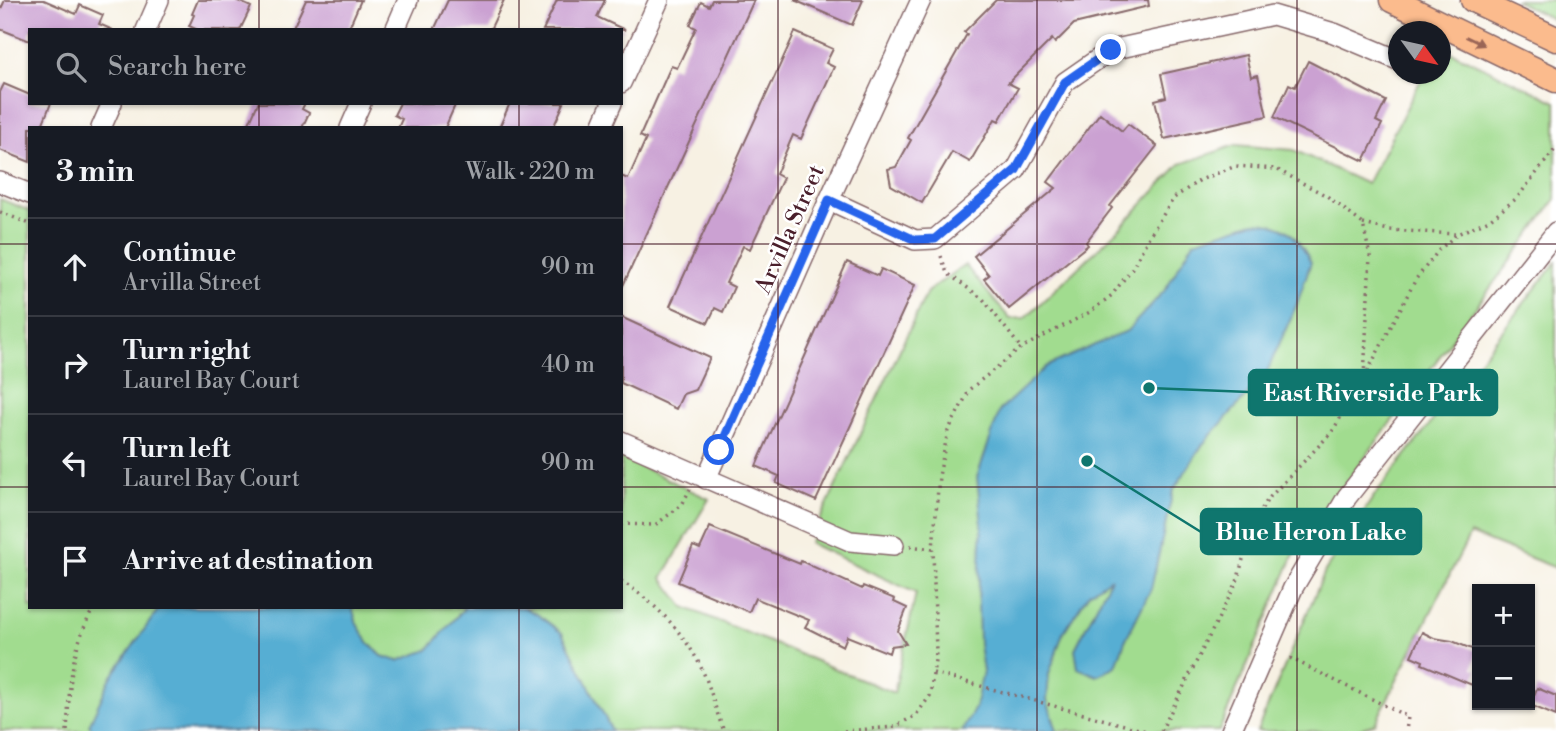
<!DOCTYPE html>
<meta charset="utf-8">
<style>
body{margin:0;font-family:"Libre Bodoni",serif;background:#242831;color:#f1f3f6}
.controls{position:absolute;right:21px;bottom:21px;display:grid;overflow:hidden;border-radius:0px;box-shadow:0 2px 5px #0004}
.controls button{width:63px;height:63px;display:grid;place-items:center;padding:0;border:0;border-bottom:2px solid #363941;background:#171b24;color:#f1f3f6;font:35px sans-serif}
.compass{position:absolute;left:1388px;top:21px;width:63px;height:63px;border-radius:50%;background:#171b24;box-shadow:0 2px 5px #0004;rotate:123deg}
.stop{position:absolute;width:21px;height:21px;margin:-16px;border:5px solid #2563eb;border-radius:50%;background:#fff}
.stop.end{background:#2563eb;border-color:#fff;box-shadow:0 2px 7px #0008}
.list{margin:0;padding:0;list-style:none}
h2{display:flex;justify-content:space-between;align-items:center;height:91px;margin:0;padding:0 28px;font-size:30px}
h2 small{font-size:23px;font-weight:400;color:#9ea1a6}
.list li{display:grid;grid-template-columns:46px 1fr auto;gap:21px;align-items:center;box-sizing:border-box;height:98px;padding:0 28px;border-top:2px solid #363941}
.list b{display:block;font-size:26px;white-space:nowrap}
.list p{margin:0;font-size:23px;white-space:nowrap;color:#9ea1a6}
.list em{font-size:23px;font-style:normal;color:#9ea1a6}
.icon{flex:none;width:38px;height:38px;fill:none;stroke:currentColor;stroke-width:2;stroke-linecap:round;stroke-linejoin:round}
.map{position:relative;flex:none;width:1556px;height:731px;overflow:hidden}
.search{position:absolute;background:#171b24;box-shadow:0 2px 5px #0004;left:28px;top:28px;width:595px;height:77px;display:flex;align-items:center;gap:18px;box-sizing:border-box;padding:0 24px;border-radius:0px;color:#9ea1a6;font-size:26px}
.panel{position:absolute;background:#171b24;box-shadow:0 2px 5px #0004;left:28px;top:126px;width:595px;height:483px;border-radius:0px}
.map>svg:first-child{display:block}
</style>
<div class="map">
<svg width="1556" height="731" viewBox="0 0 1556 731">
<rect width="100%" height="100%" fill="#fff"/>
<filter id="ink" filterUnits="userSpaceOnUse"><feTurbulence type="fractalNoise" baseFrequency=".0143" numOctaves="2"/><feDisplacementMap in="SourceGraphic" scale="14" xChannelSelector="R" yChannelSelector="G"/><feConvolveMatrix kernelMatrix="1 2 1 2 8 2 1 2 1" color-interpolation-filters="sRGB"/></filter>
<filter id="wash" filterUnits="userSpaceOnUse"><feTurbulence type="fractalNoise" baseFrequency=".00686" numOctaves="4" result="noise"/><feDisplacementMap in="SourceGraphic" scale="28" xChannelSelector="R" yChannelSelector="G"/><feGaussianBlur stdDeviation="1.57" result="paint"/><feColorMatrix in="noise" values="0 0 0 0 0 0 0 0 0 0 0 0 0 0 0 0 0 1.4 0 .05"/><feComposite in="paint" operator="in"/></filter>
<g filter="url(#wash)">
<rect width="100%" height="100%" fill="#f7f1e3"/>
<!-- green -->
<path fill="#a1dc8f" stroke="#767e5d" stroke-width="2" d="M1514 0H1556V21Z
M1441 47 1556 102V199L1295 552 1219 731H0V199L30 211V607H621V457L709 499 662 578 684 607 894 693 916 593 809 543 927 292 965 265 1010 319 1025 318 1121 227 1180 164 1236 145 1294 150 1367 184 1424 74H1440Z
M1556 262V568L1470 534 1375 724 1352 731H1257L1325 571 1374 496Z"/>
<!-- water -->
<path fill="#56aed3" stroke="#50667f" stroke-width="2" d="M1254 222C1286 222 1296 235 1311 262L1297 304 1266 374 1203 444 1173 491 1151 589 1125 641 1116 666 1097 676 1078 668 1075 649 1111 578 1089 593 1063 633 1049 674 1047 700 1057 731H962L975 708 983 671 979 644 978 601 982 526 977 477 1000 410 1047 366 1127 331 1165 290 1194 241Z
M160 607H352L357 624 368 642 382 656 398 661 428 650 465 607H523L537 614 562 633 612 731H94L89 725 110 679Z"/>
<g id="blocks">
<!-- building -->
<path fill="#cba1d2" d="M5 0H44L76 14 80 5 103 15 99 24 113 30H30V41L0 29V11Z
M198 0H236L251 7 240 30H198L189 26 194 15 192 14Z
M306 0H361L348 30H292Z
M448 0H504L490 30H434Z
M557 0H605L597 17 625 30H543Z
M712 0H754L621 290V176L628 179 646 139 640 136 671 66 677 68 696 28 690 25 701 2 709 6Z
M794 0H863L852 25Z
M996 0H1148L1149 6 1074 24 1055 43 1052 39 1008 83 1018 88 999 121 995 119 970 162 952 152 922 203 891 185 888 169 896 167 911 140 908 138 967 34 964 32Z
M795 32 833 49 826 63 834 67 801 139 793 135 776 174 783 178 750 249 743 246 726 283 734 287 723 312 715 308 708 323 670 306Z
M1246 55 1251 77 1258 75 1267 116 1164 139 1155 100 1166 97 1161 74Z
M1308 61 1386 101 1376 121 1382 124 1364 161 1274 117 1289 84 1295 87Z
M4 84 30 95V103H51L41 128H30V162L0 150V92Z
M258 103H305L302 109 309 113 302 128H247Z
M400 103H456L445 128H398L402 119 394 115Z
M510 103H564L553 128H499Z
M1100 113 1122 131 1128 124 1157 146 1110 206 1112 208 1086 242 1088 245 1009 309 984 279 989 275 974 256 1056 188 1048 182Z
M847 262 878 276 881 269 915 285 816 501 776 483 779 476 756 466Z
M621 317 710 358 695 390 683 394 676 409 621 383Z
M710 527 800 564 801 561 862 589 863 586 895 599 894 602 907 608 898 631 906 644 891 646 889 653 847 636 843 646 805 627 809 620 755 598 749 612 678 582 693 546 700 549Z
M1422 632 1434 638 1452 641 1477 651 1473 668 1477 670V672L1472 685 1422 664 1423 661 1411 656Z
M1537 688 1556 696V716L1530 705Z"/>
</g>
</g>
<g filter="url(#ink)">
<use href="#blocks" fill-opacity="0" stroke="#87686b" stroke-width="2"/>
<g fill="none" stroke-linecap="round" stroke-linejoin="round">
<defs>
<path id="minor" d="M146 30 159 0
M395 30 408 0
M621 83 659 0
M101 128 112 103
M350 128 361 103
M601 128 612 103
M0 182 30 194
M829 200 915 240 935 239 1016 170 1065 82 1111 50 1273 15 1334 33 1398 60
M621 441 850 541 894 545
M706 479 829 200 921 0
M1231 731 1293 588 1347 497 1556 232"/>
<path id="major" d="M1392 0 1556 80
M1473 0 1556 39"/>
</defs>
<!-- minor casing -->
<use href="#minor" stroke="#87686b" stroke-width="22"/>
<!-- major casing -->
<use href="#major" stroke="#87686b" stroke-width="27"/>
<!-- path -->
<path stroke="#87686b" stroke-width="3.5" stroke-dasharray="2 5" stroke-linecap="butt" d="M0 212 30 224
M1363 224 1389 230 1455 234
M941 256 947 273 983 299 1021 348
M621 524 655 525 682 505 690 489
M910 546 933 549
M621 581C656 603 688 636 704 674 712 692 716 713 724 731
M1290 658 1408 717 1406 731
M933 673 1146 731
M67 731C70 682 70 652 94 607
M844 731 895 727 916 715 930 696 936 653 933 549 939 476 948 431 970 389 1021 348 1090 312 1112 295 1133 267 1150 235 1174 198 1200 180 1236 166 1276 169 1327 196 1363 224 1370 256 1364 378
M1161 731 1237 582 1252 525 1268 499 1332 432 1364 378 1416 279 1439 250 1457 234 1489 220 1517 198 1556 148"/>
<!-- minor -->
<use href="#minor" stroke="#fff" stroke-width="19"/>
<!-- major -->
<use href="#major" stroke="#fbbb8d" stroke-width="24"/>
</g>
<!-- one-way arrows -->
<defs><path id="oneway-solid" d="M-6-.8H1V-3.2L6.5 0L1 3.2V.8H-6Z" transform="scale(1.75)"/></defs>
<use fill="#9a6557" href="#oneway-solid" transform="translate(1475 41) rotate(26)"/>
</g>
<g fill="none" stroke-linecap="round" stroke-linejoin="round" filter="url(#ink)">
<!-- route -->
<path stroke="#2563eb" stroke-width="9" d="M719 450 829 200 915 240 935 239 1016 170 1065 82 1111 50"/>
</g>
<!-- grid -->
<path fill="none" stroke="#4a1f2b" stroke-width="2" stroke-opacity="0.55" d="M259 0V30M519 0V30M778 0V731M1037 0V731M1297 0V731M259 103V128M519 103V128M0 244H30M621 244H1556M0 487H30M621 487H1556M259 607V731M519 607V731"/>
<g text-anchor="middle" stroke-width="5" stroke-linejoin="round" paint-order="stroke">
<!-- street labels -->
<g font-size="23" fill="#4a1f2b" stroke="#fff">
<text transform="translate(789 229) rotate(-66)" y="8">Arvilla Street</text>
</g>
</g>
<!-- callouts -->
<path fill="none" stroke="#0f766e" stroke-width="2.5" d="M1149 388L1249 392M1087 461L1201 532"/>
<g fill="#0f766e" stroke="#fff" stroke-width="2.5">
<circle cx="1149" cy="388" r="7"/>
<circle cx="1087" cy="461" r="7"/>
</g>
<g fill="#0f766e" stroke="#0f766e" stroke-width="2.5">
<rect x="1249" y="370" width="248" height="45" rx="7"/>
<rect x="1201" y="509" width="220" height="45" rx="7"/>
</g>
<g font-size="24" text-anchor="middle" font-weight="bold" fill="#fff">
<text x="1373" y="401">East Riverside Park</text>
<text x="1311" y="540">Blue Heron Lake</text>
</g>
</svg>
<div class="controls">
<button>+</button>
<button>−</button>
</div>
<svg class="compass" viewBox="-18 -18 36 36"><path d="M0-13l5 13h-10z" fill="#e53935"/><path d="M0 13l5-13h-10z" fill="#9ea1a6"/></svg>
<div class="stop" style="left:719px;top:450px"></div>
<div class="stop end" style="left:1111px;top:50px"></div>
<div class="search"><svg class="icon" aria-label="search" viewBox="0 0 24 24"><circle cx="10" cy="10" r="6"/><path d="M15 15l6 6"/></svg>Search here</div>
<section class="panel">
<h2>3 min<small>Walk · 220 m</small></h2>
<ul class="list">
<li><svg class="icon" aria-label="ahead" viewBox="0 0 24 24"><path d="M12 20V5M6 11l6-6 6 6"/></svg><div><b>Continue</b><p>Arvilla Street</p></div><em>90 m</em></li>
<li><svg class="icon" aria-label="right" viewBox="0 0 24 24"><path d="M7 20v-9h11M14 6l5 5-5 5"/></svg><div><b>Turn right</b><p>Laurel Bay Court</p></div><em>40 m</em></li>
<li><svg class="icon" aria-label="left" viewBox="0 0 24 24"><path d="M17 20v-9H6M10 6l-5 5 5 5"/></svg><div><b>Turn left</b><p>Laurel Bay Court</p></div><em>90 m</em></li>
<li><svg class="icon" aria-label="arrive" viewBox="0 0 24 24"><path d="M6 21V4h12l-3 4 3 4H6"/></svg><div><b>Arrive at destination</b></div></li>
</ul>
</section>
</div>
